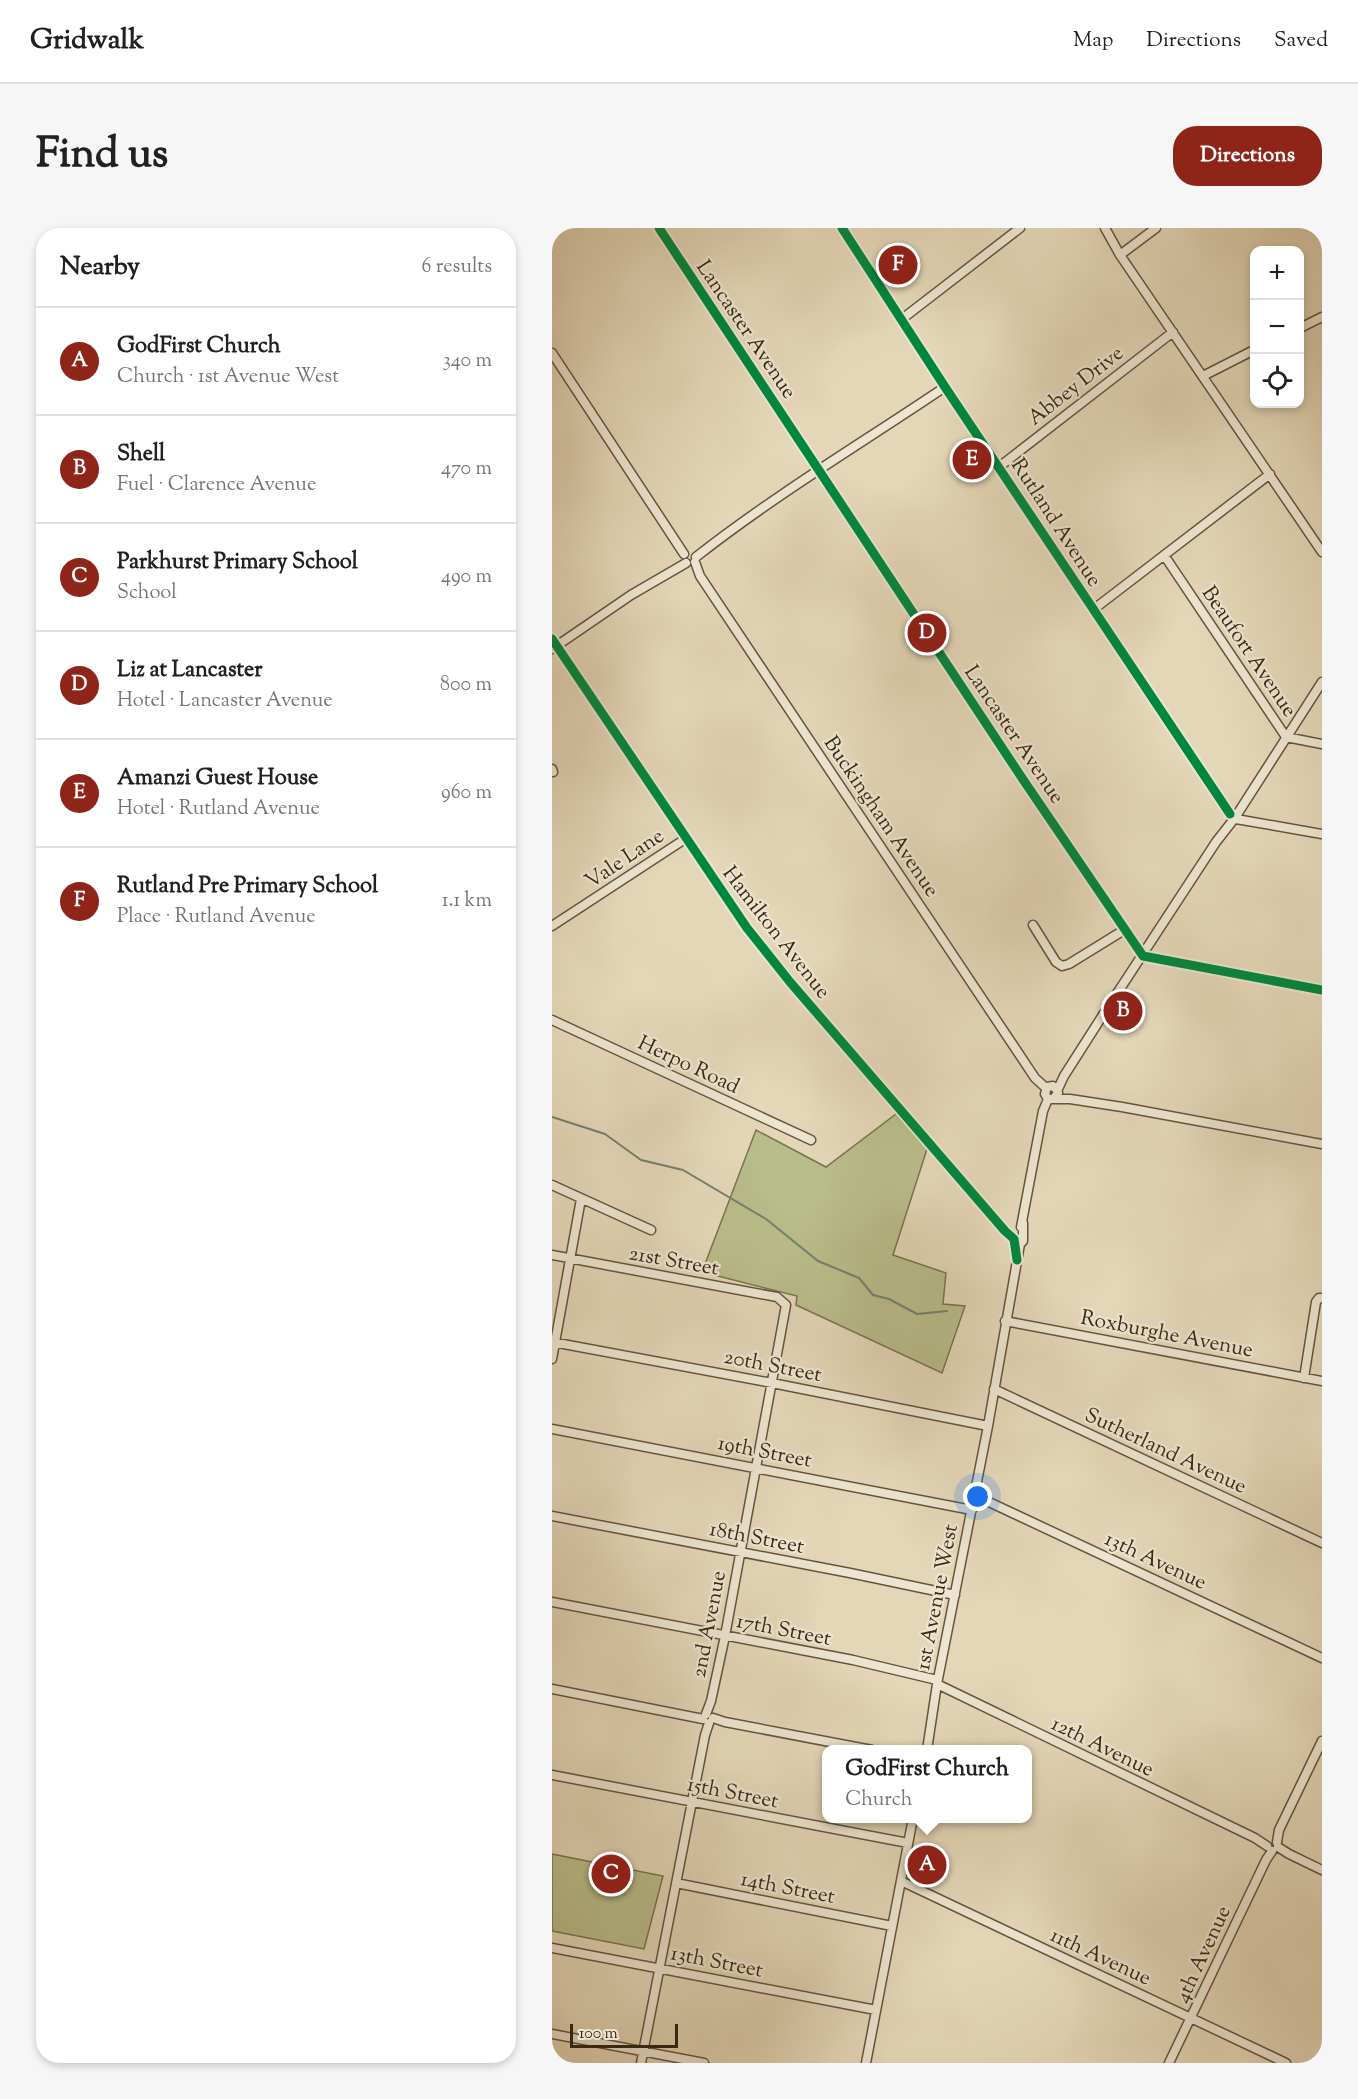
<!DOCTYPE html>
<meta charset="utf-8">
<style>
body{margin:0;font-family:"Sorts Mill Goudy",serif;background:#f6f6f6;color:#202124}
.controls{position:absolute;right:18px;top:18px;display:grid;overflow:hidden;border-radius:12px;box-shadow:0 3px 9px #0003}
.controls button{width:54px;height:54px;display:grid;place-items:center;padding:0;border:0;border-bottom:2px solid #e0e0e0;background:#fff;color:#202124;font:30px sans-serif}
.scale{position:absolute;left:18px;bottom:15px;width:108px;box-sizing:border-box;padding-left:6px;border:3px solid #392914;border-top:0;font-size:16px;line-height:21px;white-space:nowrap;color:#392914;-webkit-text-stroke:4px #ede5d1;paint-order:stroke}
.you{position:absolute;left:426px;top:1269px;width:21px;height:21px;margin:-15px;border:4px solid #fff;border-radius:50%;background:#1a73e8;box-shadow:0 0 0 9px #1a73e833}
.badge{display:grid;place-items:center;width:39px;height:39px;border-radius:50%;background:#8f2418;color:#fff;font-size:20px;font-weight:700}
.pin{position:absolute;translate:-50% -50%;border:3px solid #fff;box-shadow:0 2px 6px #0006}
.popup{position:absolute;left:270px;top:1517px;width:210px;height:78px;box-sizing:border-box;display:grid;place-content:center;border-radius:12px;background:#fff;filter:drop-shadow(0 2px 4px #0005);font-size:20px;white-space:nowrap;color:#757577}
.popup b{font-size:22px;color:#202124}
.popup::after{content:'';position:absolute;left:50%;top:100%;margin-left:-12px;border:12px solid transparent;border-top-color:#fff}
.list{margin:0;padding:0;list-style:none}
h2{display:flex;justify-content:space-between;align-items:center;height:78px;margin:0;padding:0 24px;font-size:26px}
h2 small{font-size:20px;font-weight:400;color:#757577}
.list li{display:grid;grid-template-columns:39px 1fr auto;gap:18px;align-items:center;box-sizing:border-box;height:108px;padding:0 24px;border-top:2px solid #e0e0e0}
.list b{display:block;font-size:22px;white-space:nowrap}
.list p{margin:0;font-size:20px;white-space:nowrap;color:#757577}
.list em{font-size:20px;font-style:normal;color:#757577}
.icon{flex:none;width:33px;height:33px;fill:none;stroke:currentColor;stroke-width:2;stroke-linecap:round;stroke-linejoin:round}
.map{position:relative;flex:none;width:770px;height:1835px;overflow:hidden;border-radius:24px}
header{display:flex;align-items:center;gap:36px;box-sizing:border-box;height:84px;padding:0 30px;background:#fff;border-bottom:2px solid #e0e0e0}
header strong{font-size:28px}
nav{display:flex;gap:33px;margin-inline-start:auto;font-size:21px}
.intro{display:flex;align-items:center;justify-content:space-between;box-sizing:border-box;height:144px;padding:0 36px}
h1{margin:0;font-size:42px}
.button{padding:15px 27px;border-radius:24px;background:#8f2418;color:#fff;font-size:21px;font-weight:700}
main{display:flex;gap:36px;padding:0 36px}
aside{flex:1;background:#fff;border-radius:24px;box-shadow:0 3px 9px #0003}
.map>svg:first-child{display:block}
</style>
<header>
<strong>Gridwalk</strong>
<nav><a>Map</a><a>Directions</a><a>Saved</a></nav>
</header>
<div class="intro"><h1>Find us</h1><a class="button">Directions</a></div>
<main>
<aside>
<h2>Nearby<small>6 results</small></h2>
<ul class="list">
<li><span class="badge">A</span><div><b>GodFirst Church</b><p>Church · 1st Avenue West</p></div><em>340 m</em></li>
<li><span class="badge">B</span><div><b>Shell</b><p>Fuel · Clarence Avenue</p></div><em>470 m</em></li>
<li><span class="badge">C</span><div><b>Parkhurst Primary School</b><p>School</p></div><em>490 m</em></li>
<li><span class="badge">D</span><div><b>Liz at Lancaster</b><p>Hotel · Lancaster Avenue</p></div><em>800 m</em></li>
<li><span class="badge">E</span><div><b>Amanzi Guest House</b><p>Hotel · Rutland Avenue</p></div><em>960 m</em></li>
<li><span class="badge">F</span><div><b>Rutland Pre Primary School</b><p>Place · Rutland Avenue</p></div><em>1.1 km</em></li>
</ul>
</aside>
<div class="map">
<svg width="770" height="1835" viewBox="0 0 770 1835">
<rect width="100%" height="100%" fill="#e4d7b8"/>
<filter id="stains"><feTurbulence type="fractalNoise" baseFrequency=".00333" numOctaves="4"/><feColorMatrix values="0 0 0 0 .2 0 0 0 0 .09 0 0 0 0 .02 0 0 0 .5 -.17"/></filter>
<radialGradient id="worn" r=".72"><stop offset=".6" stop-color="#630" stop-opacity="0"/><stop offset="1" stop-color="#630" stop-opacity=".3"/></radialGradient>
<!-- green -->
<path fill="#b9bd8b" stroke="#797350" stroke-width="1.5" d="M344 886 375 921 341 1027 394 1045 391 1076 413 1078 390 1145 244 1077 245 1068 150 1044 204 902 274 939Z
M0 1626 111 1648 92 1721 0 1703Z"/>
<g fill="none" stroke-linecap="round" stroke-linejoin="round">
<!-- stream -->
<path stroke="#71806e" stroke-width="2" d="M0 889 53 906 89 932 131 942 214 991 266 1033 307 1050 321 1067 337 1071 365 1086 395 1083"/>
<defs>
<path id="street" d="M107 0 470 550 591 728 770 762
M290 0 393 159 678 586
M553 0 568 27 770 324
M568 27 604 0
M350 91 468 0
M748 100 770 89
M0 125 132 326
M651 148 702 122
M447 239 621 104
M612 327 734 509 770 516
M144 329C223 267 310 215 393 159
M143 334 148 348 483 850 494 860
M542 381 718 246
M0 411 195 700 238 754 453 1003 462 1011 465 1032
M0 421 79 367 134 335
M0 541 1 544
M686 585 770 454
M684 591 770 606
M481 697 504 734 510 738 517 736 572 702
M0 698 133 611
M0 792 259 912
M505 863 512 848 549 790 664 614 682 591
M502 870 506 865 504 861 501 858 495 859 493 866 496 871H518L570 879 770 916
M0 957 99 1002
M469 999 491 883 496 871
M0 1027 225 1069 234 1077 173 1408 159 1473 154 1486
M453 1093 770 1153
M0 1114 220 1155 436 1198
M0 1131 29 971
M752 1150 764 1074 767 1070H770
M442 1161 770 1315
M0 1201 420 1282
M422 1267 770 1430
M0 1288 298 1345 403 1367
M0 1374 301 1432 385 1452
M385 1456 703 1610 715 1618
M0 1461 151 1491
M161 1490 173 1494 320 1522
M375 1522 385 1456 436 1198 468 1016 471 1013V995
M0 1547 356 1615
M725 1614 727 1602 770 1513
M726 1619 737 1626 770 1642
M349 1653 734 1835
M124 1655 340 1698
M0 1720 324 1782
M0 1806 152 1835
M89 1835 153 1507 157 1495
M314 1835 361 1590
M617 1835 714 1632 720 1623"/>
</defs>
<!-- street casing -->
<use href="#street" stroke="#64543d" stroke-width="11"/>
<!-- street -->
<use href="#street" stroke="#ede5d1" stroke-width="8"/>
<defs>
<path id="cycleway" d="M107 0 470 550 591 728 770 762
M290 0 393 159 678 586
M0 411 195 700 238 754 453 1003 462 1011 465 1032"/>
</defs>
<!-- cycleway casing -->
<use href="#cycleway" stroke="#ede5d1" stroke-width="13"/>
<!-- cycleway -->
<use href="#cycleway" stroke="#00873e" stroke-width="9"/>
</g>
<g text-anchor="middle" stroke-width="4.5" stroke-linejoin="round" paint-order="stroke">
<!-- street labels -->
<g font-size="21" fill="#392914" stroke="#ede5d1">
<text transform="translate(195 101) rotate(56)" y="7">Lancaster Avenue</text>
<text transform="translate(523 157) rotate(-38)" y="7">Abbey Drive</text>
<text transform="translate(505 294) rotate(57)" y="7">Rutland Avenue</text>
<text transform="translate(698 423) rotate(56)" y="7">Beaufort Avenue</text>
<text transform="translate(463 506) rotate(56)" y="7">Lancaster Avenue</text>
<text transform="translate(330 588) rotate(56)" y="7">Buckingham Avenue</text>
<text transform="translate(72 630) rotate(-34)" y="7">Vale Lane</text>
<text transform="translate(225 704) rotate(52)" y="7">Hamilton Avenue</text>
<text transform="translate(137 836) rotate(25)" y="7">Herpo Road</text>
<text transform="translate(122 1032) rotate(10)" y="7">21st Street</text>
<text transform="translate(615 1105) rotate(11)" y="7">Roxburghe Avenue</text>
<text transform="translate(221 1137) rotate(11)" y="7">20th Street</text>
<text transform="translate(614 1222) rotate(25)" y="7">Sutherland Avenue</text>
<text transform="translate(213 1223) rotate(11)" y="7">19th Street</text>
<text transform="translate(205 1309) rotate(11)" y="7">18th Street</text>
<text transform="translate(604 1332) rotate(25)" y="7">13th Avenue</text>
<text transform="translate(384 1369) rotate(-79)" y="7">1st Avenue West</text>
<text transform="translate(156 1396) rotate(-79)" y="7">2nd Avenue</text>
<text transform="translate(232 1401) rotate(11)" y="7">17th Street</text>
<text transform="translate(551 1518) rotate(26)" y="7">12th Avenue</text>
<text transform="translate(181 1564) rotate(11)" y="7">15th Street</text>
<text transform="translate(236 1659) rotate(11)" y="7">14th Street</text>
<text transform="translate(650 1726) rotate(-65)" y="7">4th Avenue</text>
<text transform="translate(549 1728) rotate(25)" y="7">11th Avenue</text>
<text transform="translate(165 1733) rotate(11)" y="7">13th Street</text>
</g>
</g>
<rect width="100%" height="100%" filter="url(#stains)"/>
<rect width="100%" height="100%" fill="url(#worn)"/>
</svg>
<div class="controls">
<button>+</button>
<button>−</button>
<button><svg class="icon" aria-label="locate" viewBox="0 0 24 24"><circle cx="12" cy="12" r="6"/><path d="M12 2v4M12 18v4M2 12h4M18 12h4"/></svg></button>
</div>
<div class="scale">100 m</div>
<div class="you"></div>
<div class="pin badge" style="left:375px;top:1637px">A</div>
<div class="popup"><b>GodFirst Church</b>Church</div>
<div class="pin badge" style="left:571px;top:783px">B</div>
<div class="pin badge" style="left:59px;top:1646px">C</div>
<div class="pin badge" style="left:375px;top:405px">D</div>
<div class="pin badge" style="left:420px;top:232px">E</div>
<div class="pin badge" style="left:346px;top:37px">F</div>
</div>
</main>
